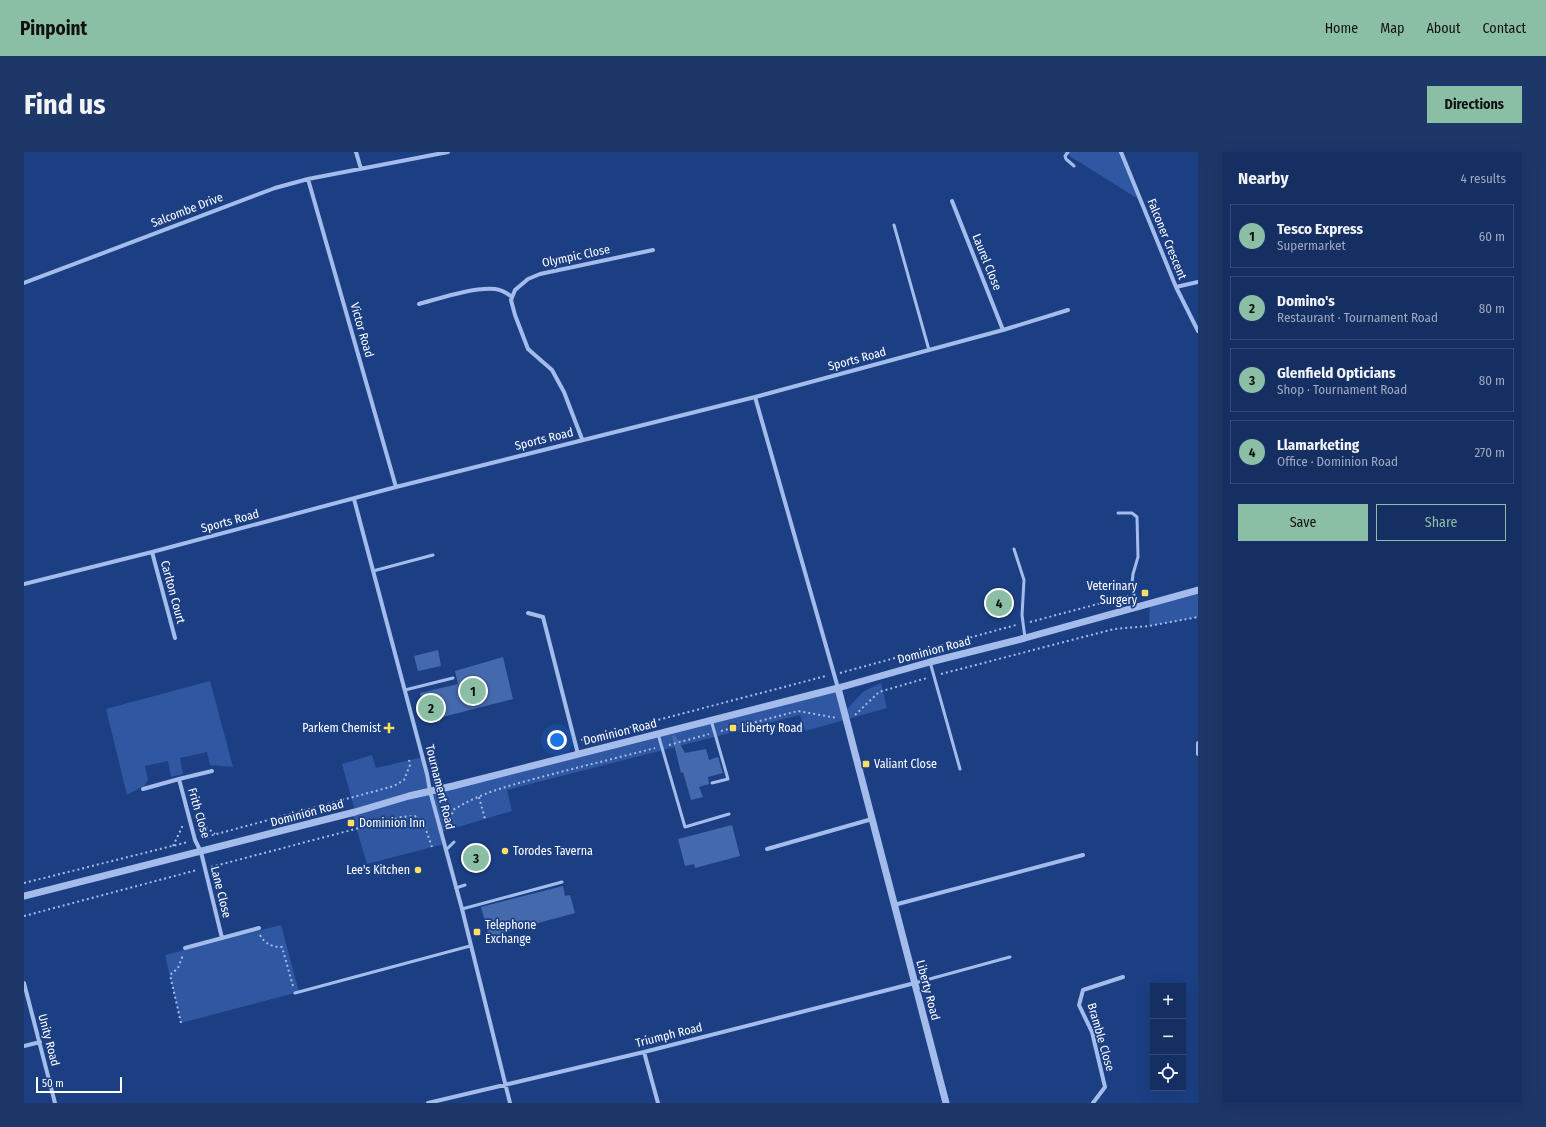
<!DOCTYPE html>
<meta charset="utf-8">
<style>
body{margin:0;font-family:"Fira Sans Condensed",sans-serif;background:#1e3769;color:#f1f3f6}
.controls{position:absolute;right:12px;bottom:12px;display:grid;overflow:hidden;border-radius:0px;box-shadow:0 4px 16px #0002}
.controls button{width:36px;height:36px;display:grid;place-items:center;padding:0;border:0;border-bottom:1px solid #344a78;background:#152f63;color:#f1f3f6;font:20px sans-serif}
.scale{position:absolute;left:12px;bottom:10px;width:86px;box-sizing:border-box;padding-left:4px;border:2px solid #fff;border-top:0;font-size:11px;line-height:14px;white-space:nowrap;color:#fff;-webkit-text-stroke:3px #1c3f84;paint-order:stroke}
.you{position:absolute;left:533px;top:588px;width:14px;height:14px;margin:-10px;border:3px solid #fff;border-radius:50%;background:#1a73e8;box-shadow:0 0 0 6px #1a73e833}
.badge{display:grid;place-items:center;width:26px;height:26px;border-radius:50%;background:#8abfa5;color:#111;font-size:13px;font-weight:700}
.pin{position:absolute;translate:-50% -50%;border:2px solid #fff;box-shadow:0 1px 4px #0006}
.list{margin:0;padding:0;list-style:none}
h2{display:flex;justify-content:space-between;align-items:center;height:52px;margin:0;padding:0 16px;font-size:17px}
h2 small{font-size:13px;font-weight:400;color:#9da9be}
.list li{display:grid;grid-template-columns:26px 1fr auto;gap:12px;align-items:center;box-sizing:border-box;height:64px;margin:0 8px 8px;padding:0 8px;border:1px solid #344a78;border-radius:0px}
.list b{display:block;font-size:15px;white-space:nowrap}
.list p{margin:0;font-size:13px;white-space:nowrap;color:#9da9be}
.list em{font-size:13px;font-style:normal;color:#9da9be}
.actions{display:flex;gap:8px;padding:12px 16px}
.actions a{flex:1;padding:9px 0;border:1px solid #8abfa5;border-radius:0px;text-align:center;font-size:14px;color:#8abfa5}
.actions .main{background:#8abfa5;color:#111}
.icon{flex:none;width:22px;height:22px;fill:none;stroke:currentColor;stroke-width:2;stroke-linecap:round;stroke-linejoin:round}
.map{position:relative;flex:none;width:1174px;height:951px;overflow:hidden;border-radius:0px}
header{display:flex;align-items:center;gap:24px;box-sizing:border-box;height:56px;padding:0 20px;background:#8abfa5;color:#111}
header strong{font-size:19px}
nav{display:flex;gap:22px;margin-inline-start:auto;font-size:14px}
.intro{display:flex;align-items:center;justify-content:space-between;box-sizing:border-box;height:96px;padding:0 24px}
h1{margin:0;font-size:28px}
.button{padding:10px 18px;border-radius:0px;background:#8abfa5;color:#111;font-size:14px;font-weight:700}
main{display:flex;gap:24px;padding:0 24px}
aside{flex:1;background:#152f63;border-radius:0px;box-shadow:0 4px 16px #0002}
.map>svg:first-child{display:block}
</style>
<header>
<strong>Pinpoint</strong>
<nav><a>Home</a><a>Map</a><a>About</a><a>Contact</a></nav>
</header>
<div class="intro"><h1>Find us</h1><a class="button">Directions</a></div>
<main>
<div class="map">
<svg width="1174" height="951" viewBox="0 0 1174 951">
<rect width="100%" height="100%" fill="#1c3f84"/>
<!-- green -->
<path fill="#3057a2" d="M1039 0H1097L1116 48Z
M1174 438V465L1125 474 1126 451Z
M186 529 209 615 186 613 183 600 156 606 159 622 147 625 144 609 121 614 124 628 121 633 103 643 82 557Z
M857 531 863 556 781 579 776 563 483 638 488 659 417 680 420 692 343 712 328 661 331 659 318 612 348 603 352 616 399 605 406 639 814 536 823 557 840 539Z
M257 773 275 840 157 871 141 803Z"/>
<!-- building -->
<path fill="#4469ad" d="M414 498 417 514 394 519 390 504Z
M479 505 489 547 403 569 396 541 434 532 431 519Z
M651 583 661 601 682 597 685 608 694 605 699 621 684 625 685 632 675 635 679 645 667 648 659 620 657 621 648 584Z
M708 673 716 704 671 716 670 712 661 714 654 687Z
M539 734 541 744 546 743 551 761 481 780 482 784 466 788 457 755Z"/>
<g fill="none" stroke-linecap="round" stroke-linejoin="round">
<!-- path -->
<path stroke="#a3bceb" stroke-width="2" stroke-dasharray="2 3" stroke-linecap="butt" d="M1006 470 1104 444
M816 521 992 473
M917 522 1090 477 1125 474 1174 465
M831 563 855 540 903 526
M697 579 774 559 813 566
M557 588 802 524
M645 593 685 582
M455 645 461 667
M174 669 191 682
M427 677 426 672 429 658C459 639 495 631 529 622 563 613 597 605 631 596
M178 686 370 634 380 628 386 613 385 607
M149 694 159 673
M187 715 377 665 391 664 400 672 408 695
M0 731 164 690
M0 764 173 718
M236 783C241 792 248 795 258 795L269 834
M157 871 146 823 154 816 159 803"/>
<!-- service -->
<path stroke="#a3bceb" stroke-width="3" d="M1044 0 1041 4 1042 7 1050 14
M870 73 905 198
M1094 361H1108L1113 365 1114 405 1109 422 1108 431 1112 455
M990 397 1000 428 998 463 1001 486
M349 419 409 403
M906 510 936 617
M381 538 429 526
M687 568 704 627 688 631
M634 582 661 675 705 662
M422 698 430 690
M432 736 441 733
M438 757 538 730
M891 831 986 805
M271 841 446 794"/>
<!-- minor -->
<path stroke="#a3bceb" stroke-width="4" d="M332 0 337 17
M1097 0 1152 135 1174 179
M284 27 372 335
M928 49 979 178
M0 131 251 36 284 27 424 0
M1152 135 1174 130
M395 152C417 146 449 135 471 137 478 138 483 141 488 145
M731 245 814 536
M558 287 540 240 528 218 504 197 491 163 487 148 491 138 504 127 516 122 629 98
M330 347 403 622 406 639 438 757 486 951
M128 400 151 486
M0 432 128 400 372 335 731 245 979 178 1044 158
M504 461 519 465 554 602
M1174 591V602
M155 627 188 619
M119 637 155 627 171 688 177 700 198 786
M743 697 848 667
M870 753 1059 703
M161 796 235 776
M0 831 31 951
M0 894 16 890
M620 900 634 951
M404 951 620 900 891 831
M1069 951 1081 935 1068 880 1055 853 1059 838 1099 825"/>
<!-- tertiary -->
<path stroke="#a3bceb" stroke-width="7" d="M814 536 922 951
M0 744 331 660 385 644 429 634 814 536 906 510 1001 486 1174 438"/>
</g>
<!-- markers -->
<g fill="#fbdf61" stroke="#1c3f84" stroke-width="1.5">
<rect x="1117" y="437" width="8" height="8" rx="2"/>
<path d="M363 570h4v4h4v4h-4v4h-4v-4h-4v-4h4z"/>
<rect x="705" y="572" width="8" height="8" rx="2"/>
<rect x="838" y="608" width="8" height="8" rx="2"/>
<rect x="323" y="667" width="8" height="8" rx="2"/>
<circle cx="481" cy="699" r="4"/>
<circle cx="394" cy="718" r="4"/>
<rect x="449" y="776" width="8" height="8" rx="2"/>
</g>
<g text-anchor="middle" stroke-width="3.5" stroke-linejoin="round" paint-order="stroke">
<!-- street labels -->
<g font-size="12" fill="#fff" stroke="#1c3f84">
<text transform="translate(163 58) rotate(-21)" y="4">Salcombe Drive</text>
<text transform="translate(1143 87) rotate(68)" y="4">Falconer Crescent</text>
<text transform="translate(552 104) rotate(-12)" y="4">Olympic Close</text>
<text transform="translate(963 110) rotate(68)" y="4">Laurel Close</text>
<text transform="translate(338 178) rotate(74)" y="4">Victor Road</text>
<text transform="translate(833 207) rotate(-15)" y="4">Sports Road</text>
<text transform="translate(520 287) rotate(-14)" y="4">Sports Road</text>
<text transform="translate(206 369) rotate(-15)" y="4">Sports Road</text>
<text transform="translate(149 440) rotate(75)" y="4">Carlton Court</text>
<text transform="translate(910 498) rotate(-15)" y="4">Dominion Road</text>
<text transform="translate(596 580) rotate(-14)" y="4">Dominion Road</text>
<text transform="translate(416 635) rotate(76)" y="4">Tournament Road</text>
<text transform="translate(175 661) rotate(74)" y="4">Frith Close</text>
<text transform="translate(283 661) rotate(-15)" y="4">Dominion Road</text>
<text transform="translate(197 740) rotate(76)" y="4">Lane Close</text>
<text transform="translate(904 838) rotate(75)" y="4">Liberty Road</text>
<text transform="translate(645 883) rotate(-14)" y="4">Triumph Road</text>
<text transform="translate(1077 885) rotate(74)" y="4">Bramble Close</text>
<text transform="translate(25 888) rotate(75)" y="4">Unity Road</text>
</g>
<!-- poi labels -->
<g font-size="12" fill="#fff" stroke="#1c3f84" text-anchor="start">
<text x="1113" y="438" text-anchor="end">Veterinary<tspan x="1113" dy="14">Surgery</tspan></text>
<text x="357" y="580" text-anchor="end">Parkem Chemist</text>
<text x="717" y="580">Liberty Road</text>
<text x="850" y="616">Valiant Close</text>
<text x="335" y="675">Dominion Inn</text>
<text x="489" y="703">Torodes Taverna</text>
<text x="386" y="722" text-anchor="end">Lee's Kitchen</text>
<text x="461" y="777">Telephone<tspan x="461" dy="14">Exchange</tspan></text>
</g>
</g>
</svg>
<div class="controls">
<button>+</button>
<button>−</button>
<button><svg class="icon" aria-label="locate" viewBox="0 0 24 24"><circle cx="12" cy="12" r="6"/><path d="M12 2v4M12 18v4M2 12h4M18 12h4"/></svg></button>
</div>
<div class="scale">50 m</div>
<div class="you"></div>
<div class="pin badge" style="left:449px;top:539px">1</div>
<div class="pin badge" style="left:407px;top:556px">2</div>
<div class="pin badge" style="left:452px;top:706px">3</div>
<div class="pin badge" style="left:975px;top:451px">4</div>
</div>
<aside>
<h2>Nearby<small>4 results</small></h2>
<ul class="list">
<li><span class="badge">1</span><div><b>Tesco Express</b><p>Supermarket</p></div><em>60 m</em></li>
<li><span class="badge">2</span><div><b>Domino's</b><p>Restaurant · Tournament Road</p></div><em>80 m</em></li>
<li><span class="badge">3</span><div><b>Glenfield Opticians</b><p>Shop · Tournament Road</p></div><em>80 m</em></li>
<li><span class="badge">4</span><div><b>Llamarketing</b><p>Office · Dominion Road</p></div><em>270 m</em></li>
</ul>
<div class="actions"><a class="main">Save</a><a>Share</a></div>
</aside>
</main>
